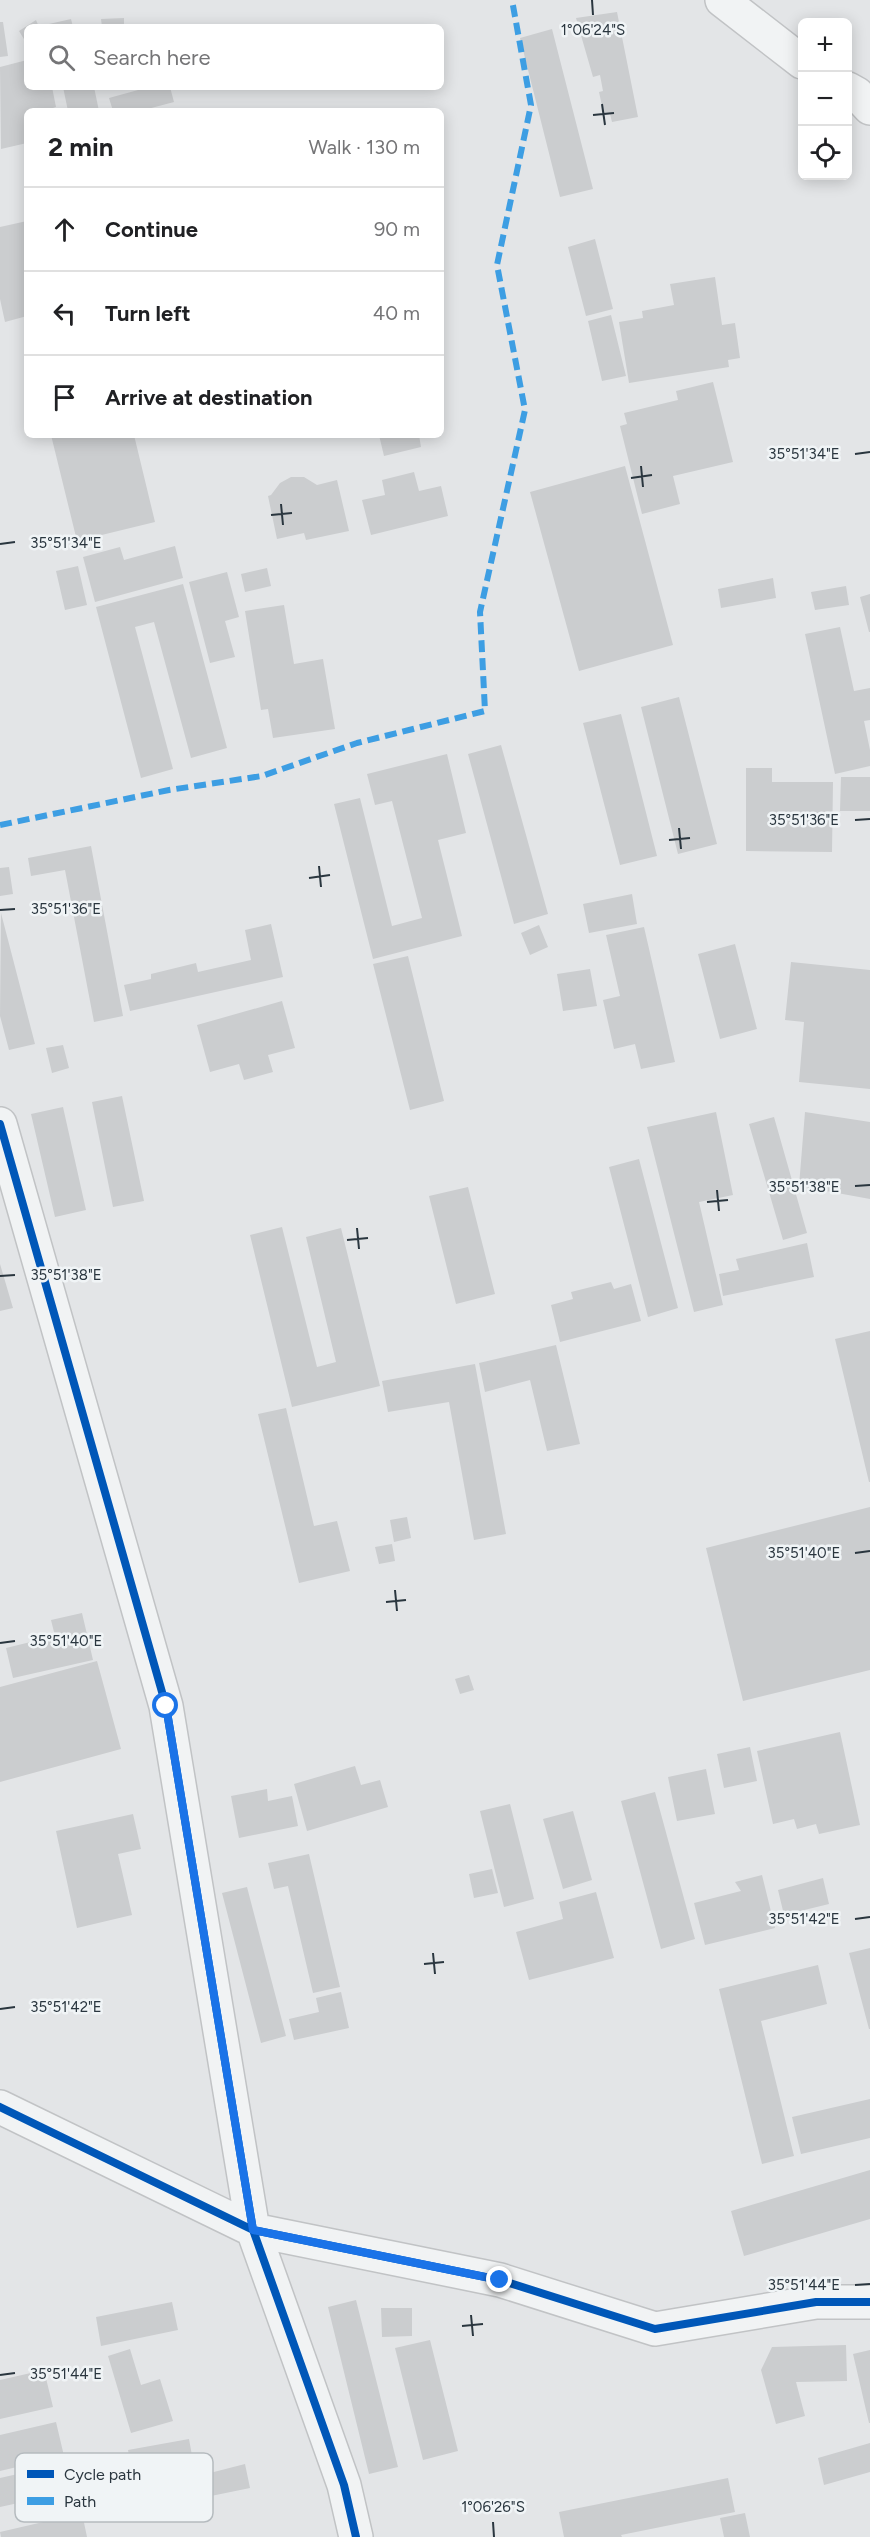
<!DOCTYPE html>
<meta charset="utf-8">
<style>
body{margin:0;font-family:Figtree,sans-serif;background:#f2f2f2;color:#202124}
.controls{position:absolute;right:18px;top:18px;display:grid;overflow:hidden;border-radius:9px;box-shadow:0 3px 15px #0003}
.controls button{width:54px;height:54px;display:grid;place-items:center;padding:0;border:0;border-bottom:2px solid #e0e0e0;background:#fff;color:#202124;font:30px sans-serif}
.stop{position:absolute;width:18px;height:18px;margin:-14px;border:4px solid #1a73e8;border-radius:50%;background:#fff}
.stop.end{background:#1a73e8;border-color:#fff;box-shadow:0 2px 6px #0008}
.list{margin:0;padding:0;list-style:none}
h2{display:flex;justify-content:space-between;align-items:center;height:78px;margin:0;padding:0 24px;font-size:26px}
h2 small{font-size:20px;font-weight:400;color:#757577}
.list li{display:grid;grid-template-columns:39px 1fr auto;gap:18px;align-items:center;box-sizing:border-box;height:84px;padding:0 24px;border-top:2px solid #e0e0e0}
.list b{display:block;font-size:22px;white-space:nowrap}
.list em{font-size:20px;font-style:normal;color:#757577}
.icon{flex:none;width:33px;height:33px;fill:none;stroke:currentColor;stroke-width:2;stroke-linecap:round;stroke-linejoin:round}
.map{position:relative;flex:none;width:870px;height:2537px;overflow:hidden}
.search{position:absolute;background:#fff;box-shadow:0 3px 15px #0003;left:24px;top:24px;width:420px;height:66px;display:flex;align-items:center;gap:15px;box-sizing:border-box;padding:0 21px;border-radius:9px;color:#757577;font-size:22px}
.panel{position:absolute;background:#fff;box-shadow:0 3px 15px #0003;left:24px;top:108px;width:420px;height:330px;border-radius:9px}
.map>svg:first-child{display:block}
</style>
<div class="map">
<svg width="870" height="2537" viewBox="0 0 870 2537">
<rect width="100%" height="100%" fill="#e3e5e7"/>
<!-- building -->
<path fill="#cbcdcf" d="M617 12 638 117 612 122 610 114 604 115 599 92 603 91 600 75 593 77 576 18Z
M124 18V27H102L101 19Z
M71 19 73 27H50L49 24Z
M36 20 39 27H27V44L19 31Z
M0 22H3L8 56 0 57Z
M552 29 593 189 560 197 520 38Z
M27 60V87H52L56 107 44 111H27V143L1 149 0 67Z
M63 87H94L99 111H68Z
M149 87H170L174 102 140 111H113L109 98Z
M27 221V316L5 322 0 299V227Z
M595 239 613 309 586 316 568 247Z
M715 277 722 325 735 323 740 358 728 360 729 367 629 383 619 322 643 318 642 311 674 305 670 284Z
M611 315 626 376 602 381 588 321Z
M713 382 733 462 673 476 680 504 642 514 620 426 627 424 624 413 678 400 676 391Z
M51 435H134L155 522 77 541Z
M379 435H419L421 447 384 456Z
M625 466 673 645 579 671 530 492Z
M414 472 419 491 441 486 448 516 371 535 362 500 385 495 382 480Z
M291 477H304L317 485 337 480 349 531 306 540 304 533 277 539 268 496 271 495 280 483Z
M175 546 183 578 95 602 83 557 120 547 124 560Z
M78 566 87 605 65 610 56 571Z
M267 568 271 586 245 592 241 574Z
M227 572 239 617 225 621 235 657 210 663 189 582Z
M773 578 776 598 721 608 718 589Z
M183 584 227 748 191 758 154 622 135 627 173 769 141 778 96 607Z
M846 586 849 605 815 610 811 592Z
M870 594V632H869L860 597Z
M284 605 294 664 323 659 335 729 273 738 268 709 261 710 245 611Z
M840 627 854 691 870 688V720L864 721 870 750V766L835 774 805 634Z
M679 697 717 844 678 854 641 707Z
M621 714 657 856 620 865 583 723Z
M501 745 548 914 514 924 468 754Z
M447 754 466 833 438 840 462 936 373 959 334 804 360 798 392 926 422 918 392 801 375 805 367 774Z
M746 768H772V782H833L832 852 746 851Z
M841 777H870V811H840Z
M91 846 123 1016 94 1022 65 870 31 876 28 858Z
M9 867 13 894 0 896V868Z
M632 894 637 924 589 933 583 904Z
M1 913 35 1044 9 1050 0 1016Z
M271 924 283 977 130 1011 124 985 151 979V974L196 963 198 972 251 960 245 930Z
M539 925 548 947 530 955 521 933Z
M644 927 675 1062 641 1069 635 1044 614 1049 603 1000 620 996 606 935Z
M735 944 757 1029 720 1039 698 954Z
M408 956 444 1101 410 1110 373 964Z
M791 962 870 970V1089L799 1082 804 1022 785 1020Z
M590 969 597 1006 563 1011 557 974Z
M282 1001 295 1048 268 1055 273 1072 244 1080 239 1064 210 1072 197 1025Z
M63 1045 69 1068 52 1073 46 1048Z
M122 1096 144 1201 113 1207 92 1102Z
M63 1107 86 1210 55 1217 31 1114Z
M716 1112 733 1195 699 1202 723 1305 694 1312 647 1127Z
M805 1112 870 1122V1199L799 1186Z
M774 1117 807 1233 783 1240 749 1124Z
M639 1159 678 1308 648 1317 609 1167Z
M468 1187 495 1294 456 1304 429 1196Z
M282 1227 317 1367 336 1362 306 1237 341 1228 380 1386 292 1407 250 1235Z
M807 1243 814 1277 723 1296 719 1274 739 1270 736 1259Z
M0 1264 13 1308 0 1311Z
M611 1282 614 1289 631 1284 641 1321 560 1342 551 1305 573 1299 571 1292Z
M870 1331V1482H869L835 1339Z
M556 1345 580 1444 547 1451 530 1380 485 1392 479 1363Z
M475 1364 506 1534 474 1540 449 1402 388 1412 382 1381Z
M286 1408 314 1526 337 1521 350 1571 299 1583 258 1414Z
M870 1507V1670L743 1701 706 1548Z
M407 1517 411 1538 394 1542 390 1520Z
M392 1544 395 1561 379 1564 375 1547Z
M82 1613 93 1660 13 1678 6 1648 55 1636 51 1620Z
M97 1661 121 1749 0 1782V1687Z
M469 1675 474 1690 460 1694 455 1679Z
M840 1732 860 1825 819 1834 816 1824 797 1829 794 1819 773 1824 757 1751Z
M750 1747 757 1781 724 1788 717 1754Z
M355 1766 361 1785 380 1780 388 1807 307 1831 294 1784Z
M706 1769 715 1814 677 1821 668 1777Z
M267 1789 268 1801 292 1796 298 1826 239 1838 231 1796Z
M655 1792 695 1939 661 1949 621 1801Z
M510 1804 534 1899 504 1907 480 1811Z
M573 1811 592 1880 563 1889 543 1819Z
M133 1814 141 1849 118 1854 132 1915 77 1928 56 1831Z
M309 1854 340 1987 313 1993 288 1886 274 1889 268 1863Z
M492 1869 498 1893 474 1898 469 1874Z
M762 1875 775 1928 705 1945 694 1903 741 1891 735 1882Z
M823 1878 829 1904 784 1915 778 1890Z
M247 1887 286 2036 261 2043 222 1893Z
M596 1892 614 1958 529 1980 516 1932 563 1919 559 1902Z
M870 1948V2029H869L849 1953Z
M818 1965 827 2004 761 2021 794 2156 762 2164 719 1989Z
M341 1992 349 2028 294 2040 289 2019 319 2012 316 1998Z
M870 2099V2138L801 2154 792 2117Z
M870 2170V2219L744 2256 731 2211Z
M356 2300 398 2467 369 2474 328 2307Z
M172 2302 178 2330 101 2346 96 2317Z
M381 2308H412V2336L382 2337Z
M430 2340 458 2451 423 2460 395 2348Z
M846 2345 847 2381 796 2382 805 2416 776 2424 761 2370 772 2347Z
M130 2349 141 2385 160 2379 173 2421 131 2433 108 2356Z
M870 2350V2423H869L853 2354Z
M44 2370 53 2407 0 2419V2380Z
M56 2422 64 2456 0 2471V2435Z
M189 2439 201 2505 141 2516 128 2450Z
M870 2443V2472L824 2485 818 2458Z
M71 2462 78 2490 0 2507V2478Z
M245 2464 250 2488 211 2496 206 2474Z
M728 2478 735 2512 621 2535 622 2537H564L559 2512Z
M82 2513 87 2537H1L0 2532Z
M745 2513 750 2537H724L720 2518Z"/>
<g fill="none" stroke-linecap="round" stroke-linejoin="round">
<defs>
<path id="street" d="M722 0 802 62
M848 89 857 94 870 108
M0 1124 166 1706 253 2230 344 2485 356 2537
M0 2107 253 2230 500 2280 655 2329 816 2302H870"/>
</defs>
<!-- street casing -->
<use href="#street" stroke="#c1c3c5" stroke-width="36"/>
<!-- street -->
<use href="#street" stroke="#f1f3f4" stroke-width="33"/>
<!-- quiet -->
<path stroke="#3d9ee3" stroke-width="6" stroke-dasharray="12 6" stroke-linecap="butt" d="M0 825 169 790 262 776 357 743 485 711 480 612 525 410 497 265 531 105 512 0"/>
<defs>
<path id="cycleway" d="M0 1124 166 1706 253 2230 344 2485 356 2537
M0 2107 253 2230 500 2280 655 2329 816 2302H870"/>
</defs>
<!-- cycleway casing -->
<use href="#cycleway" stroke="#f0f4f6" stroke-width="11"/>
<!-- cycleway -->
<use href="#cycleway" stroke="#0057b8" stroke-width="8"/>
</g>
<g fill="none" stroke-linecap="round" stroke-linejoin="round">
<!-- route -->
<path stroke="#1a73e8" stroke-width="8" d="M166 1706 253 2230 500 2280"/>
</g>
<!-- ticks -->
<path fill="none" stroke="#2a363f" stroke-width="2" d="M592 0 593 15M602 104 605 125M593 115 614 113M855 454 870 452M641 466 643 487M631 478 652 475M281 504 283 525M271 515 292 513M0 544 15 542M855 820 870 819M679 828 681 849M669 840 690 838M319 866 321 887M309 878 330 875M0 910 15 909M855 1186 870 1185M717 1190 719 1211M707 1202 728 1200M357 1228 359 1249M347 1240 368 1238M0 1276 15 1275M855 1553 870 1551M395 1590 397 1611M386 1602 406 1600M0 1643 15 1641M855 1919 870 1917M433 1953 435 1974M424 1964 444 1962M0 2009 15 2007M855 2285 870 2284M471 2315 473 2336M462 2326 483 2324M0 2375 15 2373M493 2522 494 2537"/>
<!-- legend -->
<rect x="15" y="2453" width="198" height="69" rx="9" fill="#f0f4f6" stroke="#b5bbbf" stroke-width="1.5"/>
<rect x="27" y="2470" width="27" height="8" fill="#0057b8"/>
<rect x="27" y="2497" width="27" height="8" fill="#3d9ee3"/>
<g font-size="16" fill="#2a363f">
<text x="64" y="2480">Cycle path</text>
<text x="64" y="2507">Path</text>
</g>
<g font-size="15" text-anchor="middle" fill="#2a363f" stroke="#f0f4f6" stroke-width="5" stroke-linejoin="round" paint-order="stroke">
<text x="593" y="35">1°06'24"S</text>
<text x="804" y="459">35°51'34"E</text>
<text x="66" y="548">35°51'34"E</text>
<text x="804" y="825">35°51'36"E</text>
<text x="66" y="914">35°51'36"E</text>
<text x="804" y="1192">35°51'38"E</text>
<text x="66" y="1280">35°51'38"E</text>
<text x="804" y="1558">35°51'40"E</text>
<text x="66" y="1646">35°51'40"E</text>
<text x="804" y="1924">35°51'42"E</text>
<text x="66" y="2012">35°51'42"E</text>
<text x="804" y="2290">35°51'44"E</text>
<text x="66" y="2379">35°51'44"E</text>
<text x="493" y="2512">1°06'26"S</text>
</g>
</svg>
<div class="controls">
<button>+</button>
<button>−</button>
<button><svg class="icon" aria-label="locate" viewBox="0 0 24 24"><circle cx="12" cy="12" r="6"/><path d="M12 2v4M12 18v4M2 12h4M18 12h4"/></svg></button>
</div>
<div class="stop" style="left:166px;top:1706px"></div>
<div class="stop end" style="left:500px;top:2280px"></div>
<div class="search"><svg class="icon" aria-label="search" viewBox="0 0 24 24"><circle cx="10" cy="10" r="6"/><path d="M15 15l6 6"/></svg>Search here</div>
<section class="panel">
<h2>2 min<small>Walk · 130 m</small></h2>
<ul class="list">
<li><svg class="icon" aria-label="ahead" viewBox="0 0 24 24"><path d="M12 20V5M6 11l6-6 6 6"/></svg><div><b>Continue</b></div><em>90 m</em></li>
<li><svg class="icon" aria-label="left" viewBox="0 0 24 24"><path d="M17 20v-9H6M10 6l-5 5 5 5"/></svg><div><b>Turn left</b></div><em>40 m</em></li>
<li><svg class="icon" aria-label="arrive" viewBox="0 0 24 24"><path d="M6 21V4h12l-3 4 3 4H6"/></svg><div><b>Arrive at destination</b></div></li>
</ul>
</section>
</div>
